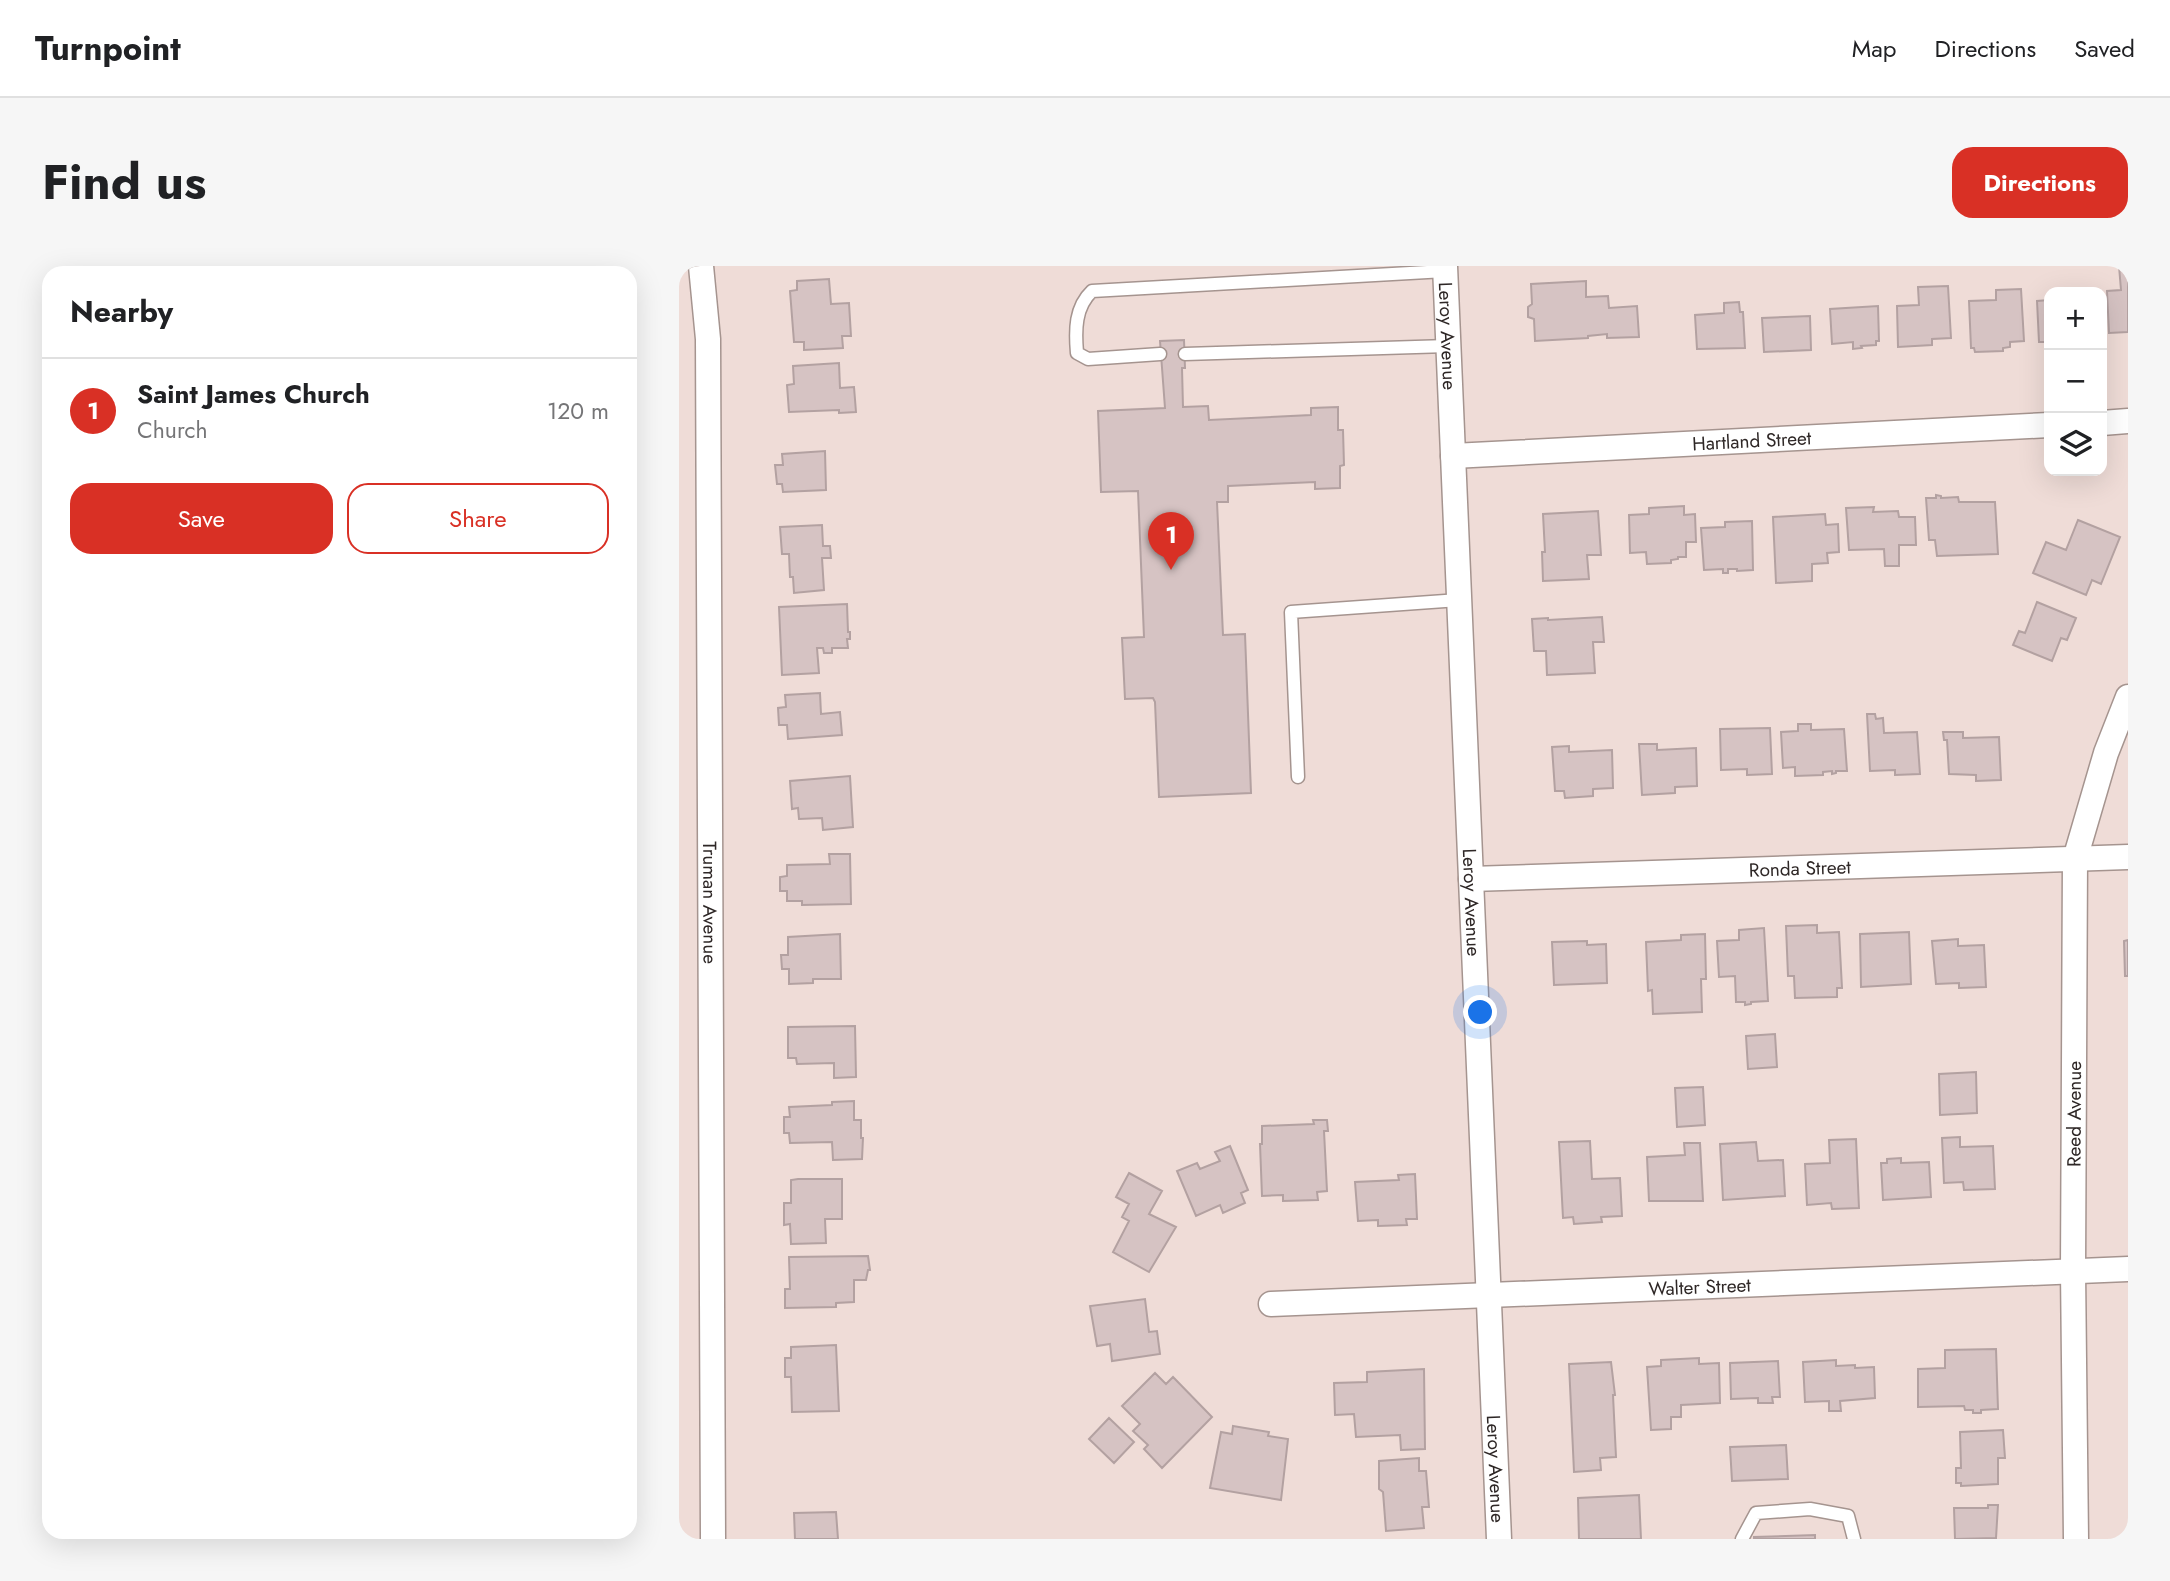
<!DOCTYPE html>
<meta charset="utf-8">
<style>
body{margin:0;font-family:Jost,sans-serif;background:#f6f6f6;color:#202124}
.controls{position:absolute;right:21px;top:21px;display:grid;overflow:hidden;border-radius:14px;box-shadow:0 7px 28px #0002}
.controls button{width:63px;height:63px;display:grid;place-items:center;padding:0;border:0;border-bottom:2px solid #e0e0e0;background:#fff;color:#202124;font:35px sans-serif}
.you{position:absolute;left:802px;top:747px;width:24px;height:24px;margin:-18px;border:5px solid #fff;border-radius:50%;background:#1a73e8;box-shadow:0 0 0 10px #1a73e833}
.badge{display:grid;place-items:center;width:46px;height:46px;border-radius:50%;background:#d93025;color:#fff;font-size:23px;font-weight:700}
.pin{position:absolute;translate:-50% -58px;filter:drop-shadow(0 2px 4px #0008)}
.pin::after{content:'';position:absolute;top:37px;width:24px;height:21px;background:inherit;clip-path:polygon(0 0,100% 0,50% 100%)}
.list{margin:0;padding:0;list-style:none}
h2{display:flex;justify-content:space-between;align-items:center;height:91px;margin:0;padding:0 28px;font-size:30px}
h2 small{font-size:23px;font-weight:400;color:#757577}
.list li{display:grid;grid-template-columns:46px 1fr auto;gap:21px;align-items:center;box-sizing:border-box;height:105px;padding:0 28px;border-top:2px solid #e0e0e0}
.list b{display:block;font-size:26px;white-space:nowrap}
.list p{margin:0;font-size:23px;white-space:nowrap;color:#757577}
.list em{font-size:23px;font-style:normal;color:#757577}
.actions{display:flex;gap:14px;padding:21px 28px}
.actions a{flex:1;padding:16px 0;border:2px solid #d93025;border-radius:21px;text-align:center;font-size:24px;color:#d93025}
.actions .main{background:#d93025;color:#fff}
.icon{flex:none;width:38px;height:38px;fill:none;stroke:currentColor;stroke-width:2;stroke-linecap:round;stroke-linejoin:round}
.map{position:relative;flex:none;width:1449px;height:1273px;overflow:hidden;border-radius:21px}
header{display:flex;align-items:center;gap:42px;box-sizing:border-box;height:98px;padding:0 35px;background:#fff;border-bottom:2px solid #e0e0e0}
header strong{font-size:33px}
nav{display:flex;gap:38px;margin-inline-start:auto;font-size:24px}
.intro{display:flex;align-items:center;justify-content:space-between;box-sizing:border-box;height:168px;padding:0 42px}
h1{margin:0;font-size:49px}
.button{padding:18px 32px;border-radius:21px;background:#d93025;color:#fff;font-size:24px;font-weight:700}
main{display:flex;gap:42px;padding:0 42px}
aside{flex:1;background:#fff;border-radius:21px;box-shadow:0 7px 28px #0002}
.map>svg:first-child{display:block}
</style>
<header>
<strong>Turnpoint</strong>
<nav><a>Map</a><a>Directions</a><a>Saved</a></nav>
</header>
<div class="intro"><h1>Find us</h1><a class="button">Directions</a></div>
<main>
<aside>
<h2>Nearby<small></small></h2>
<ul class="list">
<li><span class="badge">1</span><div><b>Saint James Church</b><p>Church</p></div><em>120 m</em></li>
</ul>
<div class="actions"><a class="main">Save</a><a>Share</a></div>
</aside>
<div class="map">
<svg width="1449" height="1273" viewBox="0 0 1449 1273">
<rect width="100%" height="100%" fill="#efdcd7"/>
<!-- building -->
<path fill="#d6c3c3" stroke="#b3a1a1" stroke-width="2" d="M1440 0H1449V66L1430 67 1428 25 1442 24Z
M150 13 152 38 170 37 172 70H163L164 82 125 84V76H115L111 25 118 24V15Z
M907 15V31L929 30 930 42 958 40 960 71 928 72V68L909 70V72L856 75 855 53 849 51V41L853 38 852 18Z
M1269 20 1272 72 1253 73V79L1219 81 1218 40 1240 39 1239 21Z
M1342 23 1345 75 1331 76V81L1324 82V85L1296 86 1295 82H1292L1290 35 1317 34V24Z
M1370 34V76H1360L1358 35Z
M1060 36 1061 46H1064L1066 82 1018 83 1016 49 1045 47V37Z
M1199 40 1200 75H1197V79L1182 80 1183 82 1174 83V76L1153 78 1151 43Z
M1131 50 1132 84 1085 86 1083 52Z
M505 74 506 102H503L504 141 529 140 530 154 632 149V142L659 141V164H664L665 199 661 200V222L636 223V216L549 220V236H538L544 369 566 368 572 527 480 531 476 436 474 432 446 433 443 372 465 371 459 225 422 226 419 145 486 142 481 75Z
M160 97 161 122 175 121 177 146 160 147V144L110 146 108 119 115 118 114 100Z
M146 185 147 224 104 226 103 218H98L96 199H104L103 188Z
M1257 229 1262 230V232L1279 231 1280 236H1316L1319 288 1258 290 1256 274H1250L1247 232H1257Z
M1005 240V249L1016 248 1017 276H1007V291H999V293L992 294V297L968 298 967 286 951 287 950 249 970 248V242Z
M1195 241 1194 246 1219 245 1220 251H1236L1237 279H1220V300H1206L1205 283 1170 284 1167 242Z
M919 245 922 289H908L910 313 864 315 863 286H866L864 248Z
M1146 248 1147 259 1159 258 1160 286 1148 287 1149 297 1133 298V315L1097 317 1094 251Z
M1399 254 1441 271 1422 318 1413 314 1407 329 1354 307 1367 276 1387 284Z
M1073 255 1074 304 1058 305V303H1049V307H1044V303L1025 304 1022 262 1046 261V256Z
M143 259 144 280H151L152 292H143L145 324 115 327 114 311H111L110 288H103L101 261Z
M1358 336 1397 352 1388 374 1382 372 1373 395 1334 379 1340 365 1346 367Z
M168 338 169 366H171V373H168L169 382H153V387H145L144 382H138L140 407 103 409 100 341Z
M923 351 925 376H914L916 407 868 409 867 385H855L853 353 869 352V354Z
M141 427 142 448 161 446 163 469 109 473 108 459H100L99 442 107 441 106 429Z
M1188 448H1196L1197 453 1204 452 1205 467 1238 466 1241 508 1216 509V504L1191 505Z
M1119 458H1132V464L1165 463 1168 505H1157V507L1153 508V505L1144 506V509L1116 510V501L1104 502 1102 466 1119 465Z
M1091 462 1093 508 1068 509V503L1042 504 1041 463Z
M1264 466H1284V472L1320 471 1322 514 1297 515V509L1270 508 1268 474H1265Z
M960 478H978V484L1017 482 1018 520 996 521V527L963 529Z
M890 480V486L933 484 934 522 914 523V530L886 532 885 525H876L873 481Z
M171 510 174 561 144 564 143 552 120 553 119 542 113 543 111 515Z
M150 588H171L172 638 123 639V635H108V625H101V611L108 610V599L151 598Z
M1138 659V667L1160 666 1163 722H1158V731L1116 732 1115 710H1109L1107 660Z
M1085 662 1089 735 1072 736V738L1066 739V736H1057L1056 710 1040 711 1038 675 1060 674V664Z
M1230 666 1232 718 1182 721 1181 668Z
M161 668 162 713H134V717L110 718V703H103L102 689H109V671Z
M1026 668 1027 713H1022L1023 746 974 748 973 724 969 725 967 676 1002 674V669Z
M1279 673V680L1305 679 1307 721 1280 722V717L1257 718 1253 675Z
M1449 674V710H1446L1445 675Z
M908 675V679L927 678 928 717 875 719 873 676Z
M176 760 177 811 155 812V797L118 798 117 792H109V761Z
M1096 768 1098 801 1069 803 1067 770Z
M1297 806 1298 847 1261 849 1260 808Z
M1024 821 1026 859 998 861 996 822Z
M175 835V854H182V872H184L183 893 154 894 153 876 111 877 110 867H105V851H111L110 841 153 839V836Z
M634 854H648L649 865H645L648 925 638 926 639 934 604 935V929L583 930 581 878H583V860L635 858Z
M1281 871V881L1314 880 1316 923 1285 924 1284 916 1265 917 1263 872Z
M1177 873 1180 942 1153 943 1152 937 1128 939 1126 898 1151 897 1150 874Z
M911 875 913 913 941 912 943 950 922 951 923 956 895 958 894 951 884 952 880 876Z
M1077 876 1079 895 1104 894 1106 930 1044 934 1041 878Z
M1005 877H1021L1024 935H970L968 891 1006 889Z
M551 880 569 924 562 927 566 937 544 947 541 939 517 950 498 905 518 897 521 903 541 895 536 886Z
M1222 892V897L1250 896 1252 931 1204 934 1202 897H1208V893Z
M450 907 483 925 470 948 497 961 470 1006 434 986 450 955 443 951 450 938 437 931Z
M736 908 738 953H727L728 959 699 960V954L679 955 676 916 720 914 719 909Z
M119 913H163V953H146L147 977 112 978 111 958 105 959V937H112V914Z
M189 990 191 1004H189L187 1014H175V1036L157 1037V1041L106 1042V1023H111L110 991Z
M466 1033 470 1066 478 1065 481 1088 433 1095 431 1078 418 1080 411 1040Z
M157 1079 160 1145 113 1146 112 1111H106V1092H112V1081Z
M1317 1083 1319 1143 1302 1144V1147H1294V1144H1286L1285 1140 1239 1141V1103L1266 1102V1084Z
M1020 1092V1098L1040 1097 1041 1137 1002 1139V1151H992V1163L972 1164 968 1101 982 1100V1094Z
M1157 1094V1100L1176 1099V1102L1195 1101 1196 1132 1161 1135 1162 1145H1150V1135L1126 1136 1124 1096Z
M1099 1095 1101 1131H1093L1094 1137H1079V1132L1052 1133 1051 1097Z
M932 1096 936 1129H934L937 1191 921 1192 922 1204 895 1206 890 1098Z
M745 1103 746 1183 722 1184 721 1169 677 1171 675 1148 656 1149 655 1117 688 1116V1106Z
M476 1107 487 1118 494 1111 533 1151 483 1202 465 1183 469 1179 454 1165 461 1158 443 1140Z
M430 1152 455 1176 435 1197 410 1173Z
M554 1160 590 1166 589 1170 609 1173 602 1234 531 1222 542 1166 553 1168Z
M1324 1164 1326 1192H1319V1218L1282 1220V1217H1277V1202H1282L1281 1166Z
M1107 1179 1109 1213 1053 1215 1051 1181Z
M740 1192V1205H747L750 1241H743L745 1262 707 1265 704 1226 700 1223V1195Z
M960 1229 962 1273H900L899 1232Z
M1309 1239H1319L1317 1272 1276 1273 1275 1242H1309Z
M157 1246 159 1273H116L115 1247Z
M1136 1269V1273H1075V1271Z"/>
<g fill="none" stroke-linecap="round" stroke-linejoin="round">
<defs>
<path id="lane" d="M481 88 409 93 398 87C396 64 396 41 413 25L766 5
M506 88 769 80
M619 511 612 346 780 334
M1063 1273 1077 1247 1131 1243 1169 1250 1175 1273"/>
<g id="street">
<path id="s1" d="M22 0 29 73 34 1273"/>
<path id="s2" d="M766 0 820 1273"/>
<path d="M1423 157 1449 155"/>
<path id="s3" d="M774 190 1370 159"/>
<path id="s4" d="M792 613 1449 591"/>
<path id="s5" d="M592 1038 1449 1003"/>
<path id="s6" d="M1397 1273 1394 1005 1396 593 1427 487 1449 431"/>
</g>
</defs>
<!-- lane casing -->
<use href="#lane" stroke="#a5948f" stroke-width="15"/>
<!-- street casing -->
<use href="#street" stroke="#a5948f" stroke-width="27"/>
<!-- lane -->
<use href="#lane" stroke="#fff" stroke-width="12"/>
<!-- street -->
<use href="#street" stroke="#fff" stroke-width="24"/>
</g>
<g text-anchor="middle" stroke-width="7" stroke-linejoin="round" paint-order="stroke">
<!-- street labels -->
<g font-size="19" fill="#2e2726" stroke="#fceae4">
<text dy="7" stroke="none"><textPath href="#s2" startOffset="70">Leroy Avenue</textPath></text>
<text dy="7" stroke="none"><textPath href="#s3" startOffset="299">Hartland Street</textPath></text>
<text dy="7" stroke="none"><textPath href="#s4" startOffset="329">Ronda Street</textPath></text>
<text dy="7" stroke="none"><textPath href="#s1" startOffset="637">Truman Avenue</textPath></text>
<text dy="7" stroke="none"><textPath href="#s2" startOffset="637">Leroy Avenue</textPath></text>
<text dy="7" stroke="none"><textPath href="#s6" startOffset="425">Reed Avenue</textPath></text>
<text dy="7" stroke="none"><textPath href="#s5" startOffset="429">Walter Street</textPath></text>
<text dy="7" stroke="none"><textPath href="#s2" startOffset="1204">Leroy Avenue</textPath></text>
</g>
</g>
</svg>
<div class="controls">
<button>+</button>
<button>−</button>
<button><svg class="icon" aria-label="layers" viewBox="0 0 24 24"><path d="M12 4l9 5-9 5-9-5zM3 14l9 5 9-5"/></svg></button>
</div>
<div class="you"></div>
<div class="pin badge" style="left:492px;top:304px">1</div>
</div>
</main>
